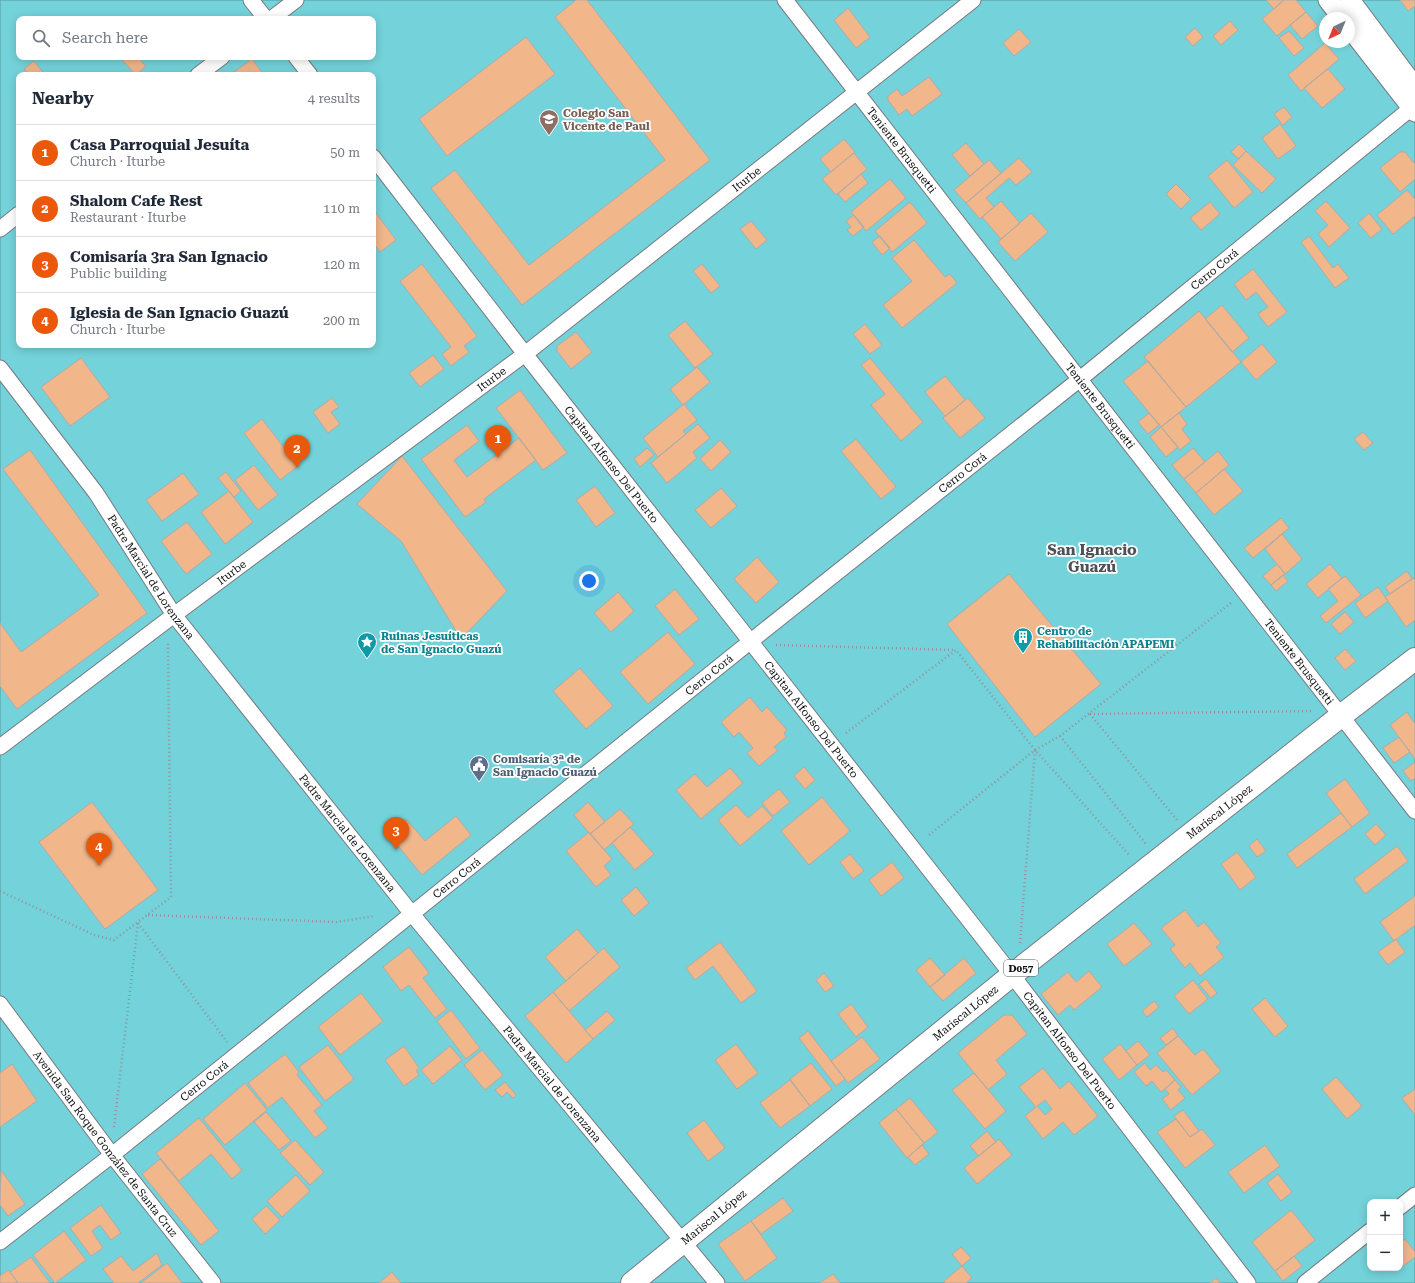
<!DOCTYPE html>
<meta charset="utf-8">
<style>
body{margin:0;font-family:"Roboto Serif",serif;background:#f2f2f3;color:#1f2937}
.controls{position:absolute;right:12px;bottom:12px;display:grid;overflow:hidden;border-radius:8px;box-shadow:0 2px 10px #0003}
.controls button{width:36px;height:36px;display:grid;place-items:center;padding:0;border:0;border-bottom:1px solid #e0e1e3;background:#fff;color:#1f2937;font:20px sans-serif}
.compass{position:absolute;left:1319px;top:12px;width:36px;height:36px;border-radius:50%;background:#fff;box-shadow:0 2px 10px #0003;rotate:223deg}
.you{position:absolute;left:589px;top:581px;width:14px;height:14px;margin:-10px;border:3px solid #fff;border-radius:50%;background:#1a73e8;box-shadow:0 0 0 6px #1a73e833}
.badge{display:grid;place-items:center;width:26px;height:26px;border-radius:50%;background:#ea580c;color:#fff;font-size:13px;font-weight:700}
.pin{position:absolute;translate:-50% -33px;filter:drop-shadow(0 1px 2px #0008)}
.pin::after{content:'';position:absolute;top:21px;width:14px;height:12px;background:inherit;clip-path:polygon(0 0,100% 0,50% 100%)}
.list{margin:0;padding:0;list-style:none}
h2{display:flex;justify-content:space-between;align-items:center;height:52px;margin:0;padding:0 16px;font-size:17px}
h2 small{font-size:13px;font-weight:400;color:#747a83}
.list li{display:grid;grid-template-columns:26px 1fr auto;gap:12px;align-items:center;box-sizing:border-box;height:56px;padding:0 16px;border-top:1px solid #e0e1e3}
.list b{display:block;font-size:15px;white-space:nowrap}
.list p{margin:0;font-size:13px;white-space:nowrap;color:#747a83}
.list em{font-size:13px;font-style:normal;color:#747a83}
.icon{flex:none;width:22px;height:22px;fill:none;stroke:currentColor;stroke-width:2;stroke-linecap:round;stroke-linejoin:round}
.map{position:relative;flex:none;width:1415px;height:1283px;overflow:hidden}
.search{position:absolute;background:#fff;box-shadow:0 2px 10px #0003;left:16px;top:16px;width:360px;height:44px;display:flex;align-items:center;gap:10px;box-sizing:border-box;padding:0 14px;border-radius:8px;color:#747a83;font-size:15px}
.panel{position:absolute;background:#fff;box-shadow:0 2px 10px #0003;left:16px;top:72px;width:360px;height:276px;border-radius:8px}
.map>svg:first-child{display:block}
</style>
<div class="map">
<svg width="1415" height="1283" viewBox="0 0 1415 1283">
<rect width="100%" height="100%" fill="#e4e7ee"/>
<!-- water -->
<path fill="#74d3da" stroke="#55989e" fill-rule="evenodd" d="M0 0H1415V1283H0ZM1325 18H1349V42H1325ZM19 19H373V57H19ZM19 75H373V345H19ZM1370 1202H1400V1268H1370Z"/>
<!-- building -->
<path fill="#f1b68a" stroke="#b0aaa6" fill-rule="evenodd" d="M576 0H587L710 160 522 305 431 188 455 170 529 265 665 160 555 17Z
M1266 0H1284L1274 9Z
M1284 0H1296L1306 12 1277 36 1262 19Z
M1400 0H1415V6L1408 11Z
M848 8 870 37 856 48 834 20Z
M1306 12 1318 26 1302 39 1290 25Z
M1230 21 1238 30 1221 45 1213 36Z
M1195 28 1203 37 1193 46 1185 37Z
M1019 29 1031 42 1014 56 1003 43Z
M1289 31 1304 48 1294 56 1279 38Z
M526 37 555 74 447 156 419 119Z
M1325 43 1339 59 1301 91 1288 75Z
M125 57H137L146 66 136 75 122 60Z
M252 59 264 75H236L234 72Z
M34 61 45 75H29L24 69Z
M1328 69 1345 89 1322 108 1304 88Z
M929 77 942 94 912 116 907 109 899 115 888 100V96L897 89 902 96Z
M1284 107 1292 117 1283 125 1274 114Z
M1280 124 1296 146 1278 159 1262 138Z
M844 139 855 152 831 172 820 159Z
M966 143 984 164 970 176 952 155Z
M1239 144 1246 151 1239 159 1231 152Z
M1246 151 1276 179 1262 193 1233 165Z
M1400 152H1405L1415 164V179L1400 192 1380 168Z
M854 153 867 169 836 195 822 179Z
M1019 158 1032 172 1016 185 1009 178 986 198 994 207 980 219 966 203Z
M989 160 1001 173 966 203 954 190Z
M1227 160 1253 192 1234 208 1208 176Z
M861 174 868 183 845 202 838 194Z
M890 179 906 198 866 231 851 212Z
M1176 184 1191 199 1181 209 1166 194Z
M1407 190 1415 199V216L1393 234 1377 215Z
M1001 201 1020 223 1001 239 982 217Z
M1326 201 1350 228 1329 247 1318 234 1328 225 1315 211Z
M910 202 927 223 892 252 875 231Z
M1210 202 1220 214 1201 230 1190 218Z
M373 209 396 240 380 252 373 243Z
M1031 213 1048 232 1015 261 998 242Z
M1369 213 1382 229 1371 238 1358 223Z
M854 215 864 227 853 236 847 230 851 227 846 221Z
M751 221 767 240 756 249 740 229Z
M880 236 890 248 882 255 872 242Z
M1309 236 1333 268 1338 264 1349 278 1335 288 1301 242Z
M914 240 945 277 950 274 957 283 902 328 883 305 912 281 892 258Z
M422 264 477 336 464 346 469 352 451 366 442 354 451 347 400 281Z
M702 264 720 286 711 293 693 271Z
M1253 269 1287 312 1268 327 1258 314 1268 307 1256 292 1246 300 1234 284Z
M1222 305 1249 338 1232 352 1205 319Z
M1199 311 1241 362 1186 407 1144 357Z
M685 321 713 354 695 368 668 335Z
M865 324 882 345 870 354 853 334Z
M576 332 592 352 571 369 557 351V346Z
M1262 344 1277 362 1256 380 1241 362Z
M433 355 444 369 420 387 409 373Z
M81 358 110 397 70 426 41 387Z
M870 358 923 422 901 441 871 405 885 394 861 365Z
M1148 361 1186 407 1161 427 1123 381Z
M697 367 710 382 683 405 670 389Z
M945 376 965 400 945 416 925 392Z
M520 390 567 453 543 470 496 408Z
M332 398 339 407 331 412 340 424 328 433 313 412Z
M968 398 985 418 960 438 943 418Z
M684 404 697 420 683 431 686 434 658 457 643 438Z
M1149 413 1159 425 1148 434 1138 422Z
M1179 413 1187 424 1182 429 1191 441 1180 450 1161 427Z
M262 419 298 466 280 480 244 433Z
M698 424 710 438 693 452 697 458 667 483 651 463Z
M467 425 479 441 454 460 467 477 519 438 536 460 484 499 486 502 465 517 421 459Z
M1161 427 1178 447 1166 457 1150 437Z
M1363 432 1373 443 1364 450 1354 439Z
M856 439 896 487 881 499 841 451Z
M720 440 731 452 711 471 700 459Z
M647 448 654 455 640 467 634 459Z
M1193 448 1205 462 1184 479 1172 465Z
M30 450 147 613 17 709 0 686V623L21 652 99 595 3 469Z
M1218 451 1229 465 1196 493 1184 479Z
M402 456 507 591 461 639 401 541 357 504Z
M254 465 278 495 258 510 235 480Z
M1224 469 1243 491 1214 515 1196 493Z
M226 472 241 491 234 497 218 478Z
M183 473 199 494 162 521 146 500Z
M595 486 615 513 596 527 576 500Z
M721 488 737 506 711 528 695 510Z
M229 491 253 522 225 544 201 512Z
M1281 518 1289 528 1253 558 1244 548Z
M187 522 212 554 186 574 161 541Z
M1282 534 1302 559 1285 574 1265 549Z
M757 557 779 582 756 603 734 579Z
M1277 564 1285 574 1271 585 1263 576Z
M1330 564 1342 578 1318 598 1306 584Z
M1407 571 1412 579 1390 594 1385 587Z
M1009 574 1101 684 1035 737 947 624Z
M1283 575 1288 581 1276 591 1271 585Z
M1345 576 1361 595 1326 623 1320 616 1338 601 1328 589Z
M1413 578 1415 580V620L1406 627 1385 597Z
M1378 587 1388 601 1365 618 1355 603Z
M675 589 699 619 679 635 655 606Z
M618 592 634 611 611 632 594 613Z
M1345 612 1354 622 1340 634 1331 624Z
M668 632 695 664 648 704 620 672Z
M1345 649 1356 661 1345 670 1335 658Z
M580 668 613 706 586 729 553 691Z
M750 697 762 712 767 707 787 730 784 733 786 737 774 747 778 750 759 766 747 753 753 748 739 732 734 737 721 722Z
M1407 712 1415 724V759L1390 725Z
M1399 737 1410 752 1394 763 1383 748Z
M1415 762V778L1411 781 1403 771Z
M804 767 815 780 805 789 794 776Z
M730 768 743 783 701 819 676 790 695 774 707 787Z
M1345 779 1370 813 1352 827 1326 793Z
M779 789 790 802 773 816 762 803Z
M822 797 850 831 809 865 781 831Z
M92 802 158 890 105 929 39 842Z
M588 802 605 822 590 834 574 815Z
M736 805 748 818 762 806 773 818 740 846 718 820Z
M620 809 634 824 604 850 590 834Z
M1341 813 1352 827 1297 868 1287 854Z
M456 816 471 835 422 875 389 835 407 820 425 841Z
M1376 824 1386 835 1375 845 1365 834Z
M630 827 654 854 635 870 612 843Z
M589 832 612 859 604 866 611 875 596 887 566 851Z
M1257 839 1266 851 1257 857 1249 846Z
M1397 846 1408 861 1365 894 1354 879Z
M1237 852 1256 877 1240 890 1221 864Z
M850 854 864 871 853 879 840 862Z
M892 862 904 878 881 896 869 880Z
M636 887 649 903 634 916 621 900Z
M1415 896V925L1394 941 1380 922Z
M1185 910 1198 927 1204 922 1221 943 1216 947 1224 957 1200 976 1190 963 1185 968 1170 949 1175 945 1161 928Z
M1134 923 1152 944 1124 966 1107 944Z
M577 929 598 953 566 981 545 957Z
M1396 939 1405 952 1388 965 1378 952Z
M720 942 757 991 741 1003 713 966 695 980 686 968Z
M409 947 429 973 423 978 447 1009 435 1018 409 985 401 991 383 967Z
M604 948 620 967 569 1011 553 992Z
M930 958 945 975 930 987 916 970Z
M964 958 976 973 943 1001 930 987Z
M1089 971 1102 987 1074 1010 1070 1005 1058 1015 1041 994 1068 972 1076 982Z
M824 973 834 986 825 992 816 980Z
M1206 979 1217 993 1211 998 1199 984Z
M1193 980 1208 999 1189 1014 1174 996Z
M553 992 593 1039 566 1063 525 1016Z
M361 993 383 1021 340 1055 318 1027Z
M1265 998 1288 1026 1275 1037 1252 1009Z
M1154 1001 1159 1007 1147 1017 1142 1011Z
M851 1004 868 1027 856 1037 838 1014Z
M451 1010 480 1048 466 1059 437 1021Z
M607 1011 615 1020 593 1039 585 1030Z
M1004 1015H1012L1027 1034 996 1060 1007 1074 988 1090 958 1053Z
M1173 1028 1178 1036 1166 1045 1160 1038Z
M808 1031 845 1079 836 1086 799 1038Z
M1178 1036 1195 1055 1203 1049 1221 1071 1192 1095 1157 1053Z
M862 1037 880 1059 848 1083 831 1061Z
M1138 1041 1150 1055 1137 1065 1126 1051Z
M736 1044 758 1073 737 1089 715 1060Z
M1120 1044 1137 1065 1119 1080 1102 1059Z
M328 1045 354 1079 325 1101 299 1067Z
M404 1046 419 1068 416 1071 419 1075 404 1086 385 1060Z
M450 1046 462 1060 433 1084 421 1070Z
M482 1050 503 1075 485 1090 464 1065Z
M285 1054 299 1072 297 1075 322 1105 314 1111 328 1128 315 1138 282 1097 268 1108 248 1083Z
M811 1063 832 1089 810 1106 790 1079Z
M1145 1063 1150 1070 1156 1065 1163 1072 1166 1070 1175 1080 1161 1092 1152 1081 1146 1086 1134 1072Z
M12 1064 37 1101 0 1127V1073Z
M1043 1068 1060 1089 1069 1081 1098 1116 1074 1135 1063 1122 1043 1139 1025 1116 1036 1107 1019 1087ZM1045 1100 1052 1109 1045 1115 1037 1106Z
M974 1073 1006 1111 985 1129 952 1090Z
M1336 1077 1362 1106 1347 1119 1322 1089Z
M790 1080 810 1106 780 1128 760 1103Z
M1175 1080 1181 1087 1178 1090 1185 1098 1171 1110 1162 1099 1169 1094 1165 1089Z
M505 1082 516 1095 513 1098 507 1092 502 1097 495 1090Z
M245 1083 267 1110 225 1145 203 1119Z
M1415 1089V1115L1402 1098Z
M910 1098 938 1132 924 1143 896 1109Z
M896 1109 924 1143 907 1158 879 1123Z
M1183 1110 1199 1131 1190 1137 1174 1116Z
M266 1112 291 1141 279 1150 254 1122Z
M199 1118 242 1170 232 1179 211 1154 179 1181 156 1153Z
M1176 1119 1190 1137 1202 1129 1215 1145 1185 1168 1157 1132Z
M704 1120 725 1148 708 1161 687 1133Z
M987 1131 996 1142 979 1156 970 1146Z
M999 1139 1012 1155 977 1184 964 1168Z
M295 1140 324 1172 310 1185 280 1153Z
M922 1145 929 1154 915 1165 908 1157Z
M1265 1145 1280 1166 1244 1193 1228 1172Z
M160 1159 219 1231 201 1245 142 1174Z
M1 1170 25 1204 8 1216 0 1205Z
M1278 1174 1292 1192 1281 1201 1267 1183Z
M296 1175 310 1191 282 1217 267 1201Z
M783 1198 793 1211 761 1234 751 1221Z
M101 1205 121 1233 111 1240 100 1225 92 1231 103 1248 91 1256 70 1228Z
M266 1206 280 1220 265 1234 252 1219Z
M1291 1210 1315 1240 1275 1271 1252 1242Z
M751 1221 777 1258 745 1281 718 1244Z
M64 1231 86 1260 55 1283 33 1255Z
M1405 1239 1415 1252V1257L1399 1269 1400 1243Z
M961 1247 971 1258 962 1266 952 1254Z
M157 1253 162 1265 138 1283H114L103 1269 121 1256 133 1271Z
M1294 1256 1302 1266 1283 1281 1275 1271Z
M31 1257 50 1283H18L10 1272Z
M167 1263 182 1283H141Z
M962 1266 972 1278 966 1283H945L944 1281Z
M8 1270 10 1272 18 1283H0V1276Z
M392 1272 401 1283H379Z
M833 1274 840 1283H820Z
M1216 1278 1220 1283H1210Z"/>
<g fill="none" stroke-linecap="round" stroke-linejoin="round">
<defs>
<g id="minor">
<path d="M251 0 266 19"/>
<path id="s1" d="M785 0 1415 811"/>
<path d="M271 19 296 0"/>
<path d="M296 57 310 75"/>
<path d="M198 75 222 57"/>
<path id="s2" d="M373 157 525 354 1012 975 1248 1283"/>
<path d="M0 229 19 214"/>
<path id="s3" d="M0 368 96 493 174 615 412 914 717 1283"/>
<path id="s4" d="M0 747 174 615 525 354 973 0"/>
<path id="s5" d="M0 1004 112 1155 213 1283"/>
<path d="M1400 1207 1415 1195"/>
<path id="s6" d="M0 1242 112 1155 751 641 1080 379 1415 105"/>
<path d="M1305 1283 1370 1231"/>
</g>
<path id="tertiary" d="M1328 0 1342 18
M1350 0 1415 87
M1349 27 1415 112"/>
<g id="primary">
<path id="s7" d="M632 1283 1012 975 1342 715 1415 659"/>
</g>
</defs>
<!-- minor casing -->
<use href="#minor" stroke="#777a80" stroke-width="17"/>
<!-- tertiary casing -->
<use href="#tertiary" stroke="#777a80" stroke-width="21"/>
<!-- primary casing -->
<use href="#primary" stroke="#777a80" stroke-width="24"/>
<!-- path -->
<path stroke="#919398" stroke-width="2.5" stroke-dasharray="1 3" stroke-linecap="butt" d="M776 645 956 650
M1090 714 1313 711
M1090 714 1177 820
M846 733 956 650 1035 750 1130 856
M1060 736 1146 844
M929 835 1035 750 1060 736 1231 603
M0 891 94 935 114 940 171 897 168 643
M148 915 336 922 375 916
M138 923 227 1042
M1020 943 1035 750
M114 1127 138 923"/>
<!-- minor -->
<use href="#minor" stroke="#fff" stroke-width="15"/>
<!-- tertiary -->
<use href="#tertiary" stroke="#fff" stroke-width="19"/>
<!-- primary -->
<use href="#primary" stroke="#fff" stroke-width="22"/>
</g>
<!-- icons -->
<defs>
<symbol id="school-pin" viewBox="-11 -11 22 30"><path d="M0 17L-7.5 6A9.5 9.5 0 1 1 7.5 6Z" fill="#8d6e63" stroke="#fff"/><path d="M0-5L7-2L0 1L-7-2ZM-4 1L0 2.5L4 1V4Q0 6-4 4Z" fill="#fff"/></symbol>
<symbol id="building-pin" viewBox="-11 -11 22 30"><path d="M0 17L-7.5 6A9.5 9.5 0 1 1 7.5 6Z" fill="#0f9aa8" stroke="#fff"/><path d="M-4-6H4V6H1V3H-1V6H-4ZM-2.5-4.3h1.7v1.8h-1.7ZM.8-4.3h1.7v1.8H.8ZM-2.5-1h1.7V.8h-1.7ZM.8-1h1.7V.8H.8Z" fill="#fff"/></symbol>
<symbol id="sight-pin" viewBox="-11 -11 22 30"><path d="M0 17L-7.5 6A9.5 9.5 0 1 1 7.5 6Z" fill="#0f9aa8" stroke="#fff"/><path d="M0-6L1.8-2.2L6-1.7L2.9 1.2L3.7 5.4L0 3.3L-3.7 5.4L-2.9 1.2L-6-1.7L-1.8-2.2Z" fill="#fff"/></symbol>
<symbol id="civic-pin" viewBox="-11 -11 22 30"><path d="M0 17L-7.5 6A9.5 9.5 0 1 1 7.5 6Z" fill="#5c6f8a" stroke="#fff"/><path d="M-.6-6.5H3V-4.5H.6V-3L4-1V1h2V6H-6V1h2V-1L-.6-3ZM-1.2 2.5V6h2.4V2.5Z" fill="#fff"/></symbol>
</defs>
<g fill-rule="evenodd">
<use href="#school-pin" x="538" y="108" width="22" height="30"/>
<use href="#building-pin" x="1012" y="626" width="22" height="30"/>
<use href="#sight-pin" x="356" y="631" width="22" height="30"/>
<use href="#civic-pin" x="468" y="754" width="22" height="30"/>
</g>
<g text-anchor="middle" stroke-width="3.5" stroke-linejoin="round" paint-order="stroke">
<!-- shield labels -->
<rect fill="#fff" stroke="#565758" stroke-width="1" x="1004" y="960" width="34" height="16" rx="3"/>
<g font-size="10" font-weight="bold" fill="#0e0f11">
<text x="1021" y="972">D057</text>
</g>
<!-- education labels -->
<g font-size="11" font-weight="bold" fill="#785e54" stroke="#fff" text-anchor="start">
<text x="563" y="117">Colegio San<tspan x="563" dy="13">Vicente de Paul</tspan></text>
</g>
<!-- street labels -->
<g font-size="11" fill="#0e0f11" stroke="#fff">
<text dy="4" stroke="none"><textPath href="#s1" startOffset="190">Teniente Brusquetti</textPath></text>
<text dy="4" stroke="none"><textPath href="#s4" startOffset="938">Iturbe</textPath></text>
<text dy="4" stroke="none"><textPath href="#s6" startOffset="1556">Cerro Corá</textPath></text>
<text dy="4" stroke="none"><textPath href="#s4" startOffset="614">Iturbe</textPath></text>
<text dy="4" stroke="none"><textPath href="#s1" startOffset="514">Teniente Brusquetti</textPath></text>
<text dy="4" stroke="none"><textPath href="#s2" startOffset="389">Capitan Alfonso Del Puerto</textPath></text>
<text dy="4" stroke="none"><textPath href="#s6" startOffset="1232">Cerro Corá</textPath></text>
<text dy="4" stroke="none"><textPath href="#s4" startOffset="290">Iturbe</textPath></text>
<text dy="4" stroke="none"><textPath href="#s3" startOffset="258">Padre Marcial de Lorenzana</textPath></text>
<text dy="4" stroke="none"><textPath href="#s1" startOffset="838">Teniente Brusquetti</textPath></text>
<text dy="4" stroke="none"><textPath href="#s6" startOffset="908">Cerro Corá</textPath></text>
<text dy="4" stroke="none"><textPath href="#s2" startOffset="713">Capitan Alfonso Del Puerto</textPath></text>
<text dy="4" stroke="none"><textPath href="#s7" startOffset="753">Mariscal López</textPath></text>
<text dy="4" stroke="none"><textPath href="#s3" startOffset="581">Padre Marcial de Lorenzana</textPath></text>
<text dy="4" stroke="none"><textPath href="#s6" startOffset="584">Cerro Corá</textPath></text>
<text dy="4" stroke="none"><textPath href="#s7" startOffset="429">Mariscal López</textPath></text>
<text dy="4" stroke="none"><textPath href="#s2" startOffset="1133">Capitan Alfonso Del Puerto</textPath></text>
<text dy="4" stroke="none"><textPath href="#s6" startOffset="260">Cerro Corá</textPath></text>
<text dy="4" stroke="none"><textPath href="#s3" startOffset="905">Padre Marcial de Lorenzana</textPath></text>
<text dy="4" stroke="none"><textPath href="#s5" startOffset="175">Avenida San Roque González de Santa Cruz</textPath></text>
<text dy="4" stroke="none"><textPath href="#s7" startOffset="105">Mariscal López</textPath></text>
</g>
<!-- culture labels -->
<g font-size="11" font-weight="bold" fill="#0d838f" stroke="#fff" text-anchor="start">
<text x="1037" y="635">Centro de<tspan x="1037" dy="13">Rehabilitación APAPEMI</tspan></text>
<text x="381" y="640">Ruinas Jesuíticas<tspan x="381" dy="13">de San Ignacio Guazú</tspan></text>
</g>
<!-- service labels -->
<g font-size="11" font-weight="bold" fill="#4e5e75" stroke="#fff" text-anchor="start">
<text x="493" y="763">Comisaría 3ª de<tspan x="493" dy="13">San Ignacio Guazú</tspan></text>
</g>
<!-- district labels -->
<g font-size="15" font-weight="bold" fill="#4d5056" stroke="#fff">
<text x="1092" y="555">San Ignacio<tspan x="1092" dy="17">Guazú</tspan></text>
</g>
</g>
</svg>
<div class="controls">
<button>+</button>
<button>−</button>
</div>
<svg class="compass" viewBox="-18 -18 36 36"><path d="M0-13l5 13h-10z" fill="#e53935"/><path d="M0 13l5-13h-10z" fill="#747a83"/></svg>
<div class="you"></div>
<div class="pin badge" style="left:498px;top:458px">1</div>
<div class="pin badge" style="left:297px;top:468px">2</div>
<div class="pin badge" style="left:396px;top:850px">3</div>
<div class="pin badge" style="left:99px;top:866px">4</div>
<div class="search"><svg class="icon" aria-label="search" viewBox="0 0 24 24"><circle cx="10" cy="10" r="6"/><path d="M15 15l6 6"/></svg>Search here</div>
<section class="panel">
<h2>Nearby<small>4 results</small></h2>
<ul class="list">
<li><span class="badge">1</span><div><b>Casa Parroquial Jesuíta</b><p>Church · Iturbe</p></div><em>50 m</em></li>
<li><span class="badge">2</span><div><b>Shalom Cafe Rest</b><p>Restaurant · Iturbe</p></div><em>110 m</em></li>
<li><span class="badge">3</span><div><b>Comisaría 3ra San Ignacio</b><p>Public building</p></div><em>120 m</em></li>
<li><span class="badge">4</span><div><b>Iglesia de San Ignacio Guazú</b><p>Church · Iturbe</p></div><em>200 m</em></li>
</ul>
</section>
</div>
